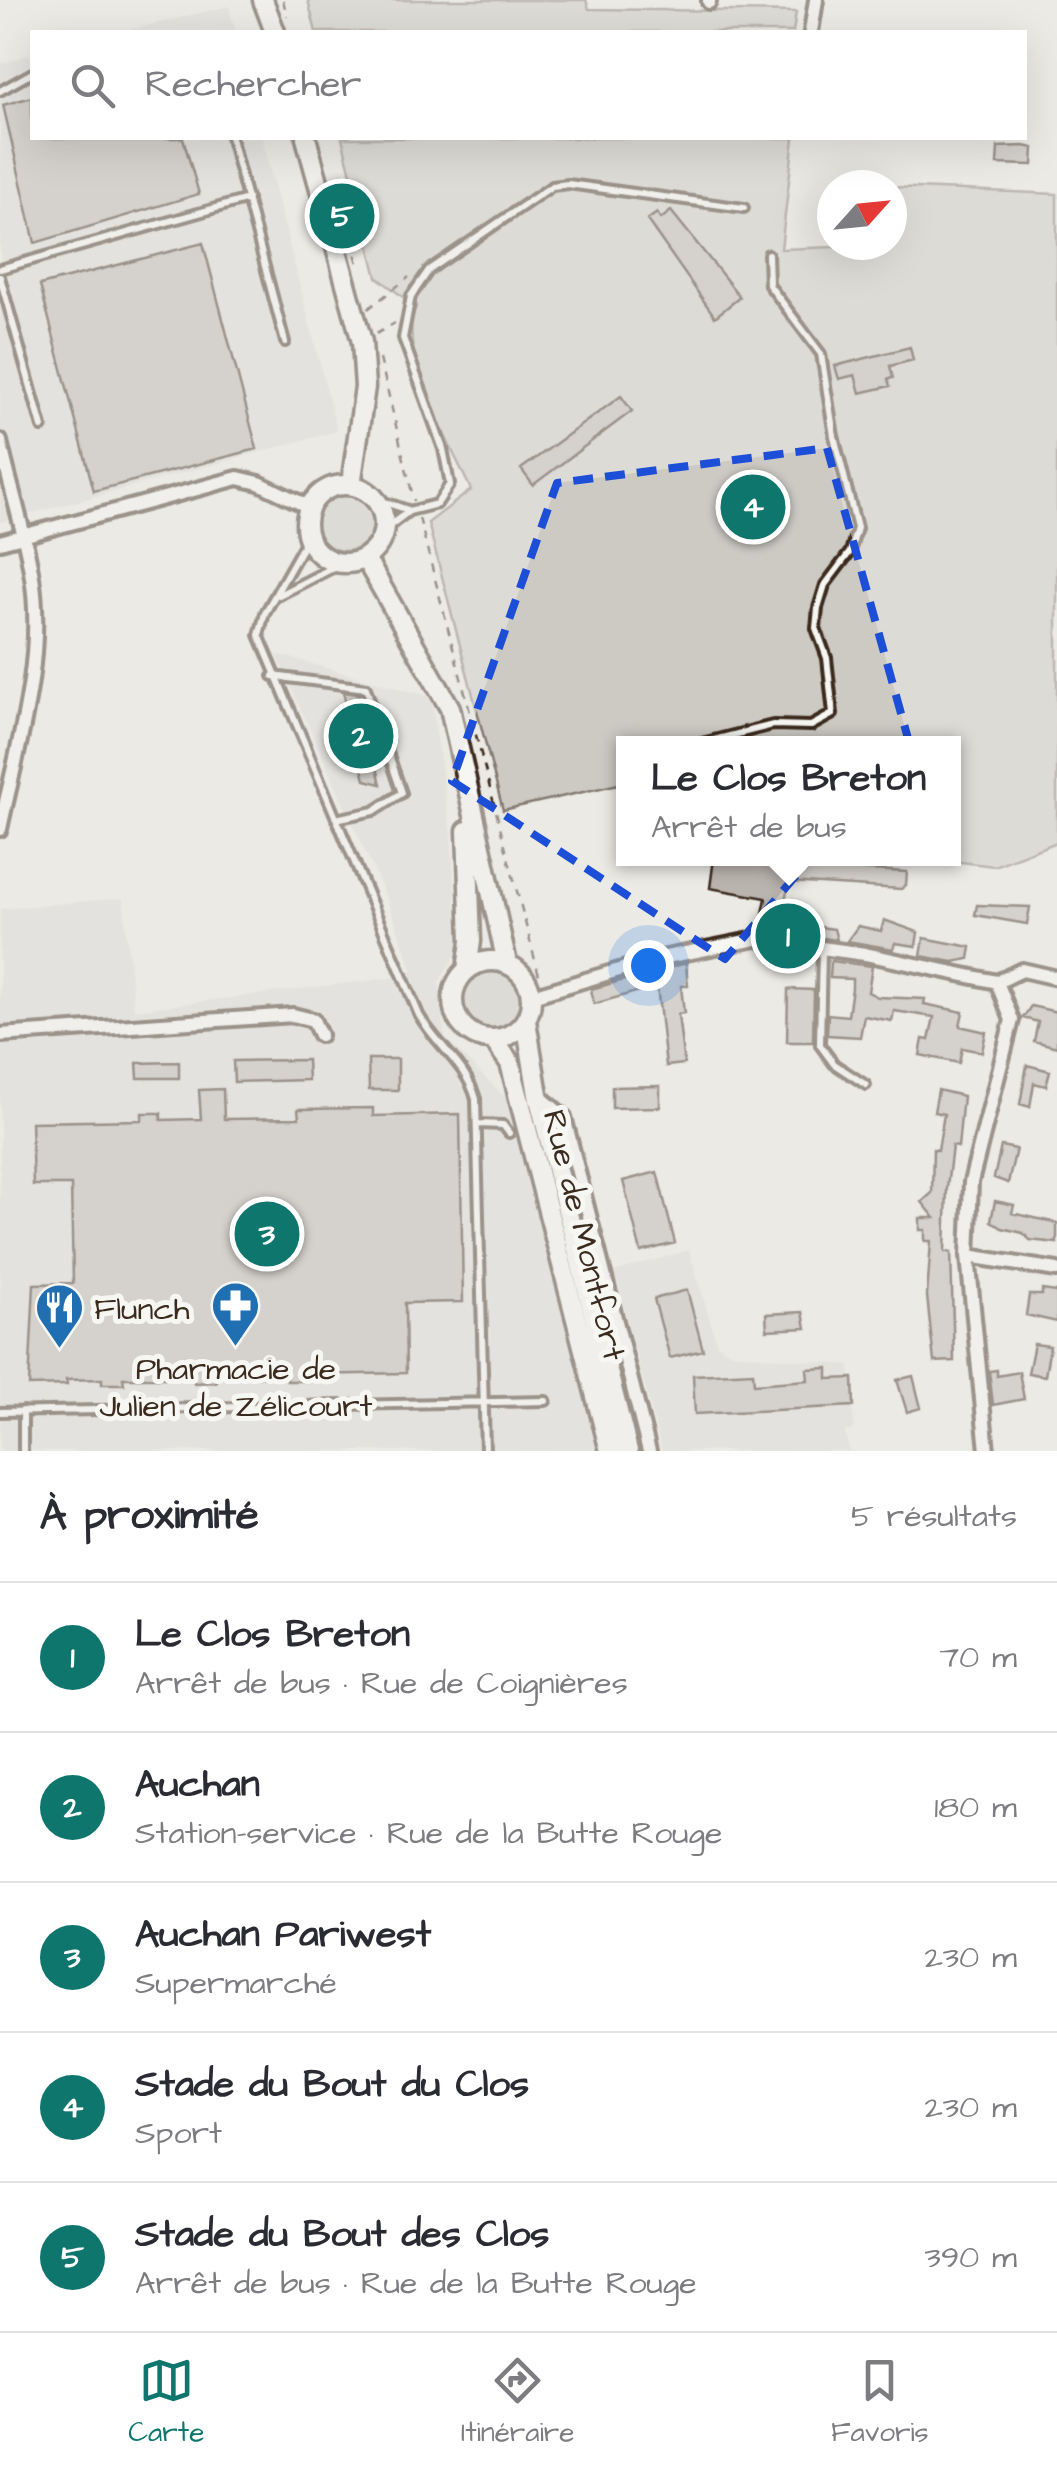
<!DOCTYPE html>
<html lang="fr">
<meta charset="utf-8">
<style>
body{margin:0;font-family:"Architects Daughter",sans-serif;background:#f2f2f3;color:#2b2b33}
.compass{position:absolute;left:817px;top:170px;width:90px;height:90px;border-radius:50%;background:#fff;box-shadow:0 10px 40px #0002;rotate:63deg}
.you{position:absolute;left:648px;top:965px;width:35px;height:35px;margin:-25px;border:8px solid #fff;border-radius:50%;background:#1a73e8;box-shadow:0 0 0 15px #1a73e833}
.badge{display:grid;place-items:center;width:65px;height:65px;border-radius:50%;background:#0f766e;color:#fff;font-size:32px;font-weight:700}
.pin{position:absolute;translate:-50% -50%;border:5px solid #fff;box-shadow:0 2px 10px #0006}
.popup{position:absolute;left:616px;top:736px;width:345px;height:130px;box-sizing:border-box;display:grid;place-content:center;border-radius:0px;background:#fff;filter:drop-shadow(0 2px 8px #0005);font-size:32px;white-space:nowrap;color:#7c7c81}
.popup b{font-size:38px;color:#2b2b33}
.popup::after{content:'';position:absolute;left:50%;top:100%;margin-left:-20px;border:20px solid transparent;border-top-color:#fff}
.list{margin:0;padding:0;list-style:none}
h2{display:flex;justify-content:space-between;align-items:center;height:130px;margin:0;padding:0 40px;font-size:42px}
h2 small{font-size:32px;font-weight:400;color:#7c7c81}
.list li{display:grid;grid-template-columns:65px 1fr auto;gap:30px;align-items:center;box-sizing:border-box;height:150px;padding:0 40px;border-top:2px solid #e1e1e2}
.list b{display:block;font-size:38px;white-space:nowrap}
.list p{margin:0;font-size:32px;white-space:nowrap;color:#7c7c81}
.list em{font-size:32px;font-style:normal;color:#7c7c81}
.icon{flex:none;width:55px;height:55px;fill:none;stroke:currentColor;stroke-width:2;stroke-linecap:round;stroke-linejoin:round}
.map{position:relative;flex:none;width:1057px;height:1451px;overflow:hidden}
.search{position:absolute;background:#fff;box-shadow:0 10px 40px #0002;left:30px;right:30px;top:30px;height:110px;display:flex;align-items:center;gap:25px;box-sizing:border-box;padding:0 35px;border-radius:0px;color:#7c7c81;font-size:38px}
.sheet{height:880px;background:#fff}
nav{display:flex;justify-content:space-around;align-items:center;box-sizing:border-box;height:140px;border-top:2px solid #e1e1e2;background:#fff;font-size:28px;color:#7c7c81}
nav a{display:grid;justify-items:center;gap:5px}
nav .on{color:#0f766e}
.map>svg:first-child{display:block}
</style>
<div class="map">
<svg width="1057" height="1451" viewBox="0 0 1057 1451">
<rect width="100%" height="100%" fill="#ebeae5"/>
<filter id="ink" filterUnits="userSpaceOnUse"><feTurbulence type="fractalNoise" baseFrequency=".01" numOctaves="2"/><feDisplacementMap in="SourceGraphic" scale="20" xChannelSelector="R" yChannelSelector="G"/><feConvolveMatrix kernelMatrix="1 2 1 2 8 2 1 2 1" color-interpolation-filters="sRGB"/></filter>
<g filter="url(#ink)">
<!-- built -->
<path fill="#dcdad4" d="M229 6 235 32H120Z
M32 54V138H262L337 431 0 522V64Z
M276 654 431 697 451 834 459 949 439 982 445 1038 514 1106 599 1451H0V909L123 898 134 1010 389 978 413 971 386 897Z
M689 1250 717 1344 731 1353 850 1365 854 1429 845 1432 849 1451H662L614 1272Z"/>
<!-- green -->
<path fill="#cdcac4" stroke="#847a71" stroke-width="2.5" d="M308 0H586L589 9 796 12 793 32H316Z
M342 138H794L781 249 892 245V187L1057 194V842L994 866 936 859 953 858V744H623V783L503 810 428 523 471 490C452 446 395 352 416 307L377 277Z
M316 522a29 29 0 1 1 58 0a29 29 0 1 1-58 0Z
M462 998a30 30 0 1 1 60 0a30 30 0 1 1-60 0Z"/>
<!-- building -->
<path fill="#bab4ae" stroke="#3b2a1e" stroke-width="2.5" d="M32 97V138H183L199 194 35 243 3 105Z
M1024 146 1034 148 1033 165 997 164 998 147Z
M671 211 740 297 715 317 647 220 657 213 661 219Z
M203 243 257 449 94 491 40 285Z
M910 347 913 360 890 366 893 378 888 379 890 386 860 393 855 375 839 379 835 366Z
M621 396 632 411 533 485 521 469Z
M343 692 359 694 381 784 365 780Z
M714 858 772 863 773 858H800L798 866 907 872 906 885 901 889 789 882 785 901 793 903 789 923 834 929 837 940 760 929 766 898 710 888Z
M977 905 1030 907 1027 924 975 915Z
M884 920 918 932 916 946 895 943 893 949 847 941 858 926 881 931Z
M924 938 971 947 969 959 953 962 921 956Z
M831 961 872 966 868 992 878 997 925 999 924 1004 963 1012 960 1026 986 1032 982 1052 962 1048 959 1063 920 1055 923 1039 929 1040 934 1017 894 1011 892 1021 864 1016 860 1037 827 1035 828 1014 848 1016 852 988V979L830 978Z
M686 963 688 986H681L684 1013 678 1014 684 1064 666 1066 657 986 594 1004 591 989Z
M788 989 814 990 813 1042H787Z
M1031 1006 1057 1012V1047L1034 1041 1038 1022 1023 1018Z
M368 1059H398V1090H369Z
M307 1060 308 1080 234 1082 233 1061Z
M179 1062V1078H138L137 1063Z
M1027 1065 1050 1071 1046 1086 1034 1083 1030 1107 1020 1104Z
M660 1086V1107L612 1108V1087Z
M223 1089 224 1119 299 1118 298 1109 373 1108V1116L460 1114 463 1302 405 1303 406 1373 310 1375 309 1381H287V1376L216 1377V1382L194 1383 193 1378H123L124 1384H102V1379L66 1380 67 1385 29 1386 34 1284 73 1283 71 1185H33L31 1122 142 1120V1113H161V1120L201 1119 199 1090Z
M938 1090 963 1096 958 1147 952 1146 947 1188 945 1252H951L954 1361 934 1362 927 1296 931 1241H925V1230H920V1218H935L922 1202 932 1193 933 1149 938 1150 944 1114 934 1112Z
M1001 1146 1016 1149 1008 1183 994 1178Z
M657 1172 675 1243 641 1252 623 1181Z
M995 1201 1014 1205 1012 1213 1057 1223V1243L1030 1240 1023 1233 1002 1228 991 1221Z
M687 1290 703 1350 670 1358 654 1299Z
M1042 1290 1057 1292V1322L1026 1315 1029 1295H1042Z
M803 1312 806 1328 767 1330 766 1314Z
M1034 1344 1050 1346 1045 1376 1028 1373Z
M828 1368V1379L853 1378 854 1406 695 1414 693 1375 753 1372 754 1384 808 1380 807 1369Z
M997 1370V1376L1019 1372 1024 1399 993 1405 989 1371Z
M913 1376 921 1408 907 1412 897 1380Z"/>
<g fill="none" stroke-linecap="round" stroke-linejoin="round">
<defs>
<path id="lane" d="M0 91 32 73
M231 138 285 342
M0 269 248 199
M0 277 42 427
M376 499 408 510
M384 530 409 511 437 504 450 484 443 449 403 338 411 296 429 270 552 186 568 184 744 208
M308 537 265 613 259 635 419 1015C437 1046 466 1064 476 1099L485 1451
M279 595 342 563
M273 676 366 688 402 793 374 811 340 818
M698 744 773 725 811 726 833 714 827 658 816 628 818 608 825 585 850 552 857 528 834 436 821 354 769 285 768 254
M822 949 820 1045 834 1064 866 1085
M479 1124 503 1125 509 1133
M23 1411V1451
M0 1412 546 1401"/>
<path id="street" d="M709 0V2
M811 32 816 0
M0 441C10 487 25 531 32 577 45 660 17 749 0 829
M0 542 238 478 259 483 309 507
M997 982 1022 970 1057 978
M532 996 656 959 756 939 865 954 997 982
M0 1035 293 1015 313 1020 320 1035
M539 1096 564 1117 649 1451
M968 1256 1057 1270
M987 1451 968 1256 971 1182 1012 1020 997 982"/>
<path id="secondary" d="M263 0 275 32
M306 138 362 342 365 387 351 485
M306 524a39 39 0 1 1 78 0a39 39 0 1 1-78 0Z
M365 558 450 708 507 963
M453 1000a39 39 0 1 1 78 0a39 39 0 1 1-78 0Z
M467 970 471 941 467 831
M526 1021 538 1095 628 1451
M493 1039 510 1063 610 1451"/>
</defs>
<!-- lane casing -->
<use href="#lane" stroke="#3b2a1e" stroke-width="14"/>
<!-- street casing -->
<use href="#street" stroke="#3b2a1e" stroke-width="20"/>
<!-- secondary casing -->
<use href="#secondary" stroke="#3b2a1e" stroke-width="25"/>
<!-- path -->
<path stroke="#3b2a1e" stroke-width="2.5" stroke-dasharray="8 8" stroke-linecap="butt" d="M283 0 287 16
M344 208 359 268
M368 309 409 277
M376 334 395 323
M380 359 414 501
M419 518 540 979"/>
<!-- lane -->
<use href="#lane" stroke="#f6f6f2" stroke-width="6"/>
<!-- street -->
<use href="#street" stroke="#f6f6f2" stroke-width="12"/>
<!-- secondary -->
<use href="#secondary" stroke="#f6f6f2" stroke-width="18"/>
</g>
</g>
<!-- marked area -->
<path d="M0 0H1057V1451H0ZM827 448 909 742 725 959 452 781 557 483Z" fill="#ebeae5" fill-opacity=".55" fill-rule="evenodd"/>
<path fill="none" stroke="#1d4ed8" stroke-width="8" stroke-dasharray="20 12" stroke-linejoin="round" d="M827 448 909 742 725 959 452 781 557 483Z"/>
<!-- icons -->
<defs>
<symbol id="pharmacy-pin" viewBox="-11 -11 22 30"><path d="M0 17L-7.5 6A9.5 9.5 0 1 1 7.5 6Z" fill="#1f6fb2" stroke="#f6f6f2"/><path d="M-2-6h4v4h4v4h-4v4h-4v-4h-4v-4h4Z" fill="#fff"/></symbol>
<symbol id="restaurant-pin" viewBox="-11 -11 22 30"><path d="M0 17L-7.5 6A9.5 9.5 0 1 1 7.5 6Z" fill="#1f6fb2" stroke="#f6f6f2"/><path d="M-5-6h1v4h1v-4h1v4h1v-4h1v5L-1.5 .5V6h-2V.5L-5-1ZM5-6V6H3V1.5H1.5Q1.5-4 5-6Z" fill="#fff"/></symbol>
</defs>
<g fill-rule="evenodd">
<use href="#pharmacy-pin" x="208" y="1278" width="55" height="75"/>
<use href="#restaurant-pin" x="32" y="1280" width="55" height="75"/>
</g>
<g text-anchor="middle" stroke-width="10" stroke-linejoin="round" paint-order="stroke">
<!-- street labels -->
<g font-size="32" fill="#3b2a1e" stroke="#f6f6f2">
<text transform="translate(585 1235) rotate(76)" y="11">Rue de Montfort</text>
</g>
<!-- poi labels -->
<g font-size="32" fill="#3b2a1e" stroke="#f6f6f2" text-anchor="start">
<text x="94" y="1319">Flunch</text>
<text x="236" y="1379" text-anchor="middle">Pharmacie de<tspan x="236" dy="37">Julien de Zélicourt</tspan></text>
</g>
</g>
</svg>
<svg class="compass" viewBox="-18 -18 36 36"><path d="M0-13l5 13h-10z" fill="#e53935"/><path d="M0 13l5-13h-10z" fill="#7c7c81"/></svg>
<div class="you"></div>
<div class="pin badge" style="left:788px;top:936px">1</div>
<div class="popup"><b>Le Clos Breton</b>Arrêt de bus</div>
<div class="pin badge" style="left:361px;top:736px">2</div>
<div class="pin badge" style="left:267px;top:1234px">3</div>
<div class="pin badge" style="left:753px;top:507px">4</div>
<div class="pin badge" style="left:342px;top:216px">5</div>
<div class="search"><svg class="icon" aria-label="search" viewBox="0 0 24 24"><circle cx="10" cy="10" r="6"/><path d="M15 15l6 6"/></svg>Rechercher</div>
</div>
<section class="sheet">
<h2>À proximité<small>5 résultats</small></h2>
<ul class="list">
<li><span class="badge">1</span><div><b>Le Clos Breton</b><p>Arrêt de bus · Rue de Coignières</p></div><em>70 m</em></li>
<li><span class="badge">2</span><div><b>Auchan</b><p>Station-service · Rue de la Butte Rouge</p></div><em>180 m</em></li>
<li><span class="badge">3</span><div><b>Auchan Pariwest</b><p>Supermarché</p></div><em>230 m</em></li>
<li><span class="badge">4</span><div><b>Stade du Bout du Clos</b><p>Sport</p></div><em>230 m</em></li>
<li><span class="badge">5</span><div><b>Stade du Bout des Clos</b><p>Arrêt de bus · Rue de la Butte Rouge</p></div><em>390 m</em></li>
</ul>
</section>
<nav>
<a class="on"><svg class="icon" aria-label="map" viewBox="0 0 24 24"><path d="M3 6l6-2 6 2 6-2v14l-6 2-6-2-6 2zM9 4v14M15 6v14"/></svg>Carte</a>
<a><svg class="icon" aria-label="directions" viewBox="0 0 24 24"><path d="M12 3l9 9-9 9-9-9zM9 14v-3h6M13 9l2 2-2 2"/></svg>Itinéraire</a>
<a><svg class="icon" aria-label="saved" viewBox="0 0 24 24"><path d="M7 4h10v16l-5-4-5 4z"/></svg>Favoris</a>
</nav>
